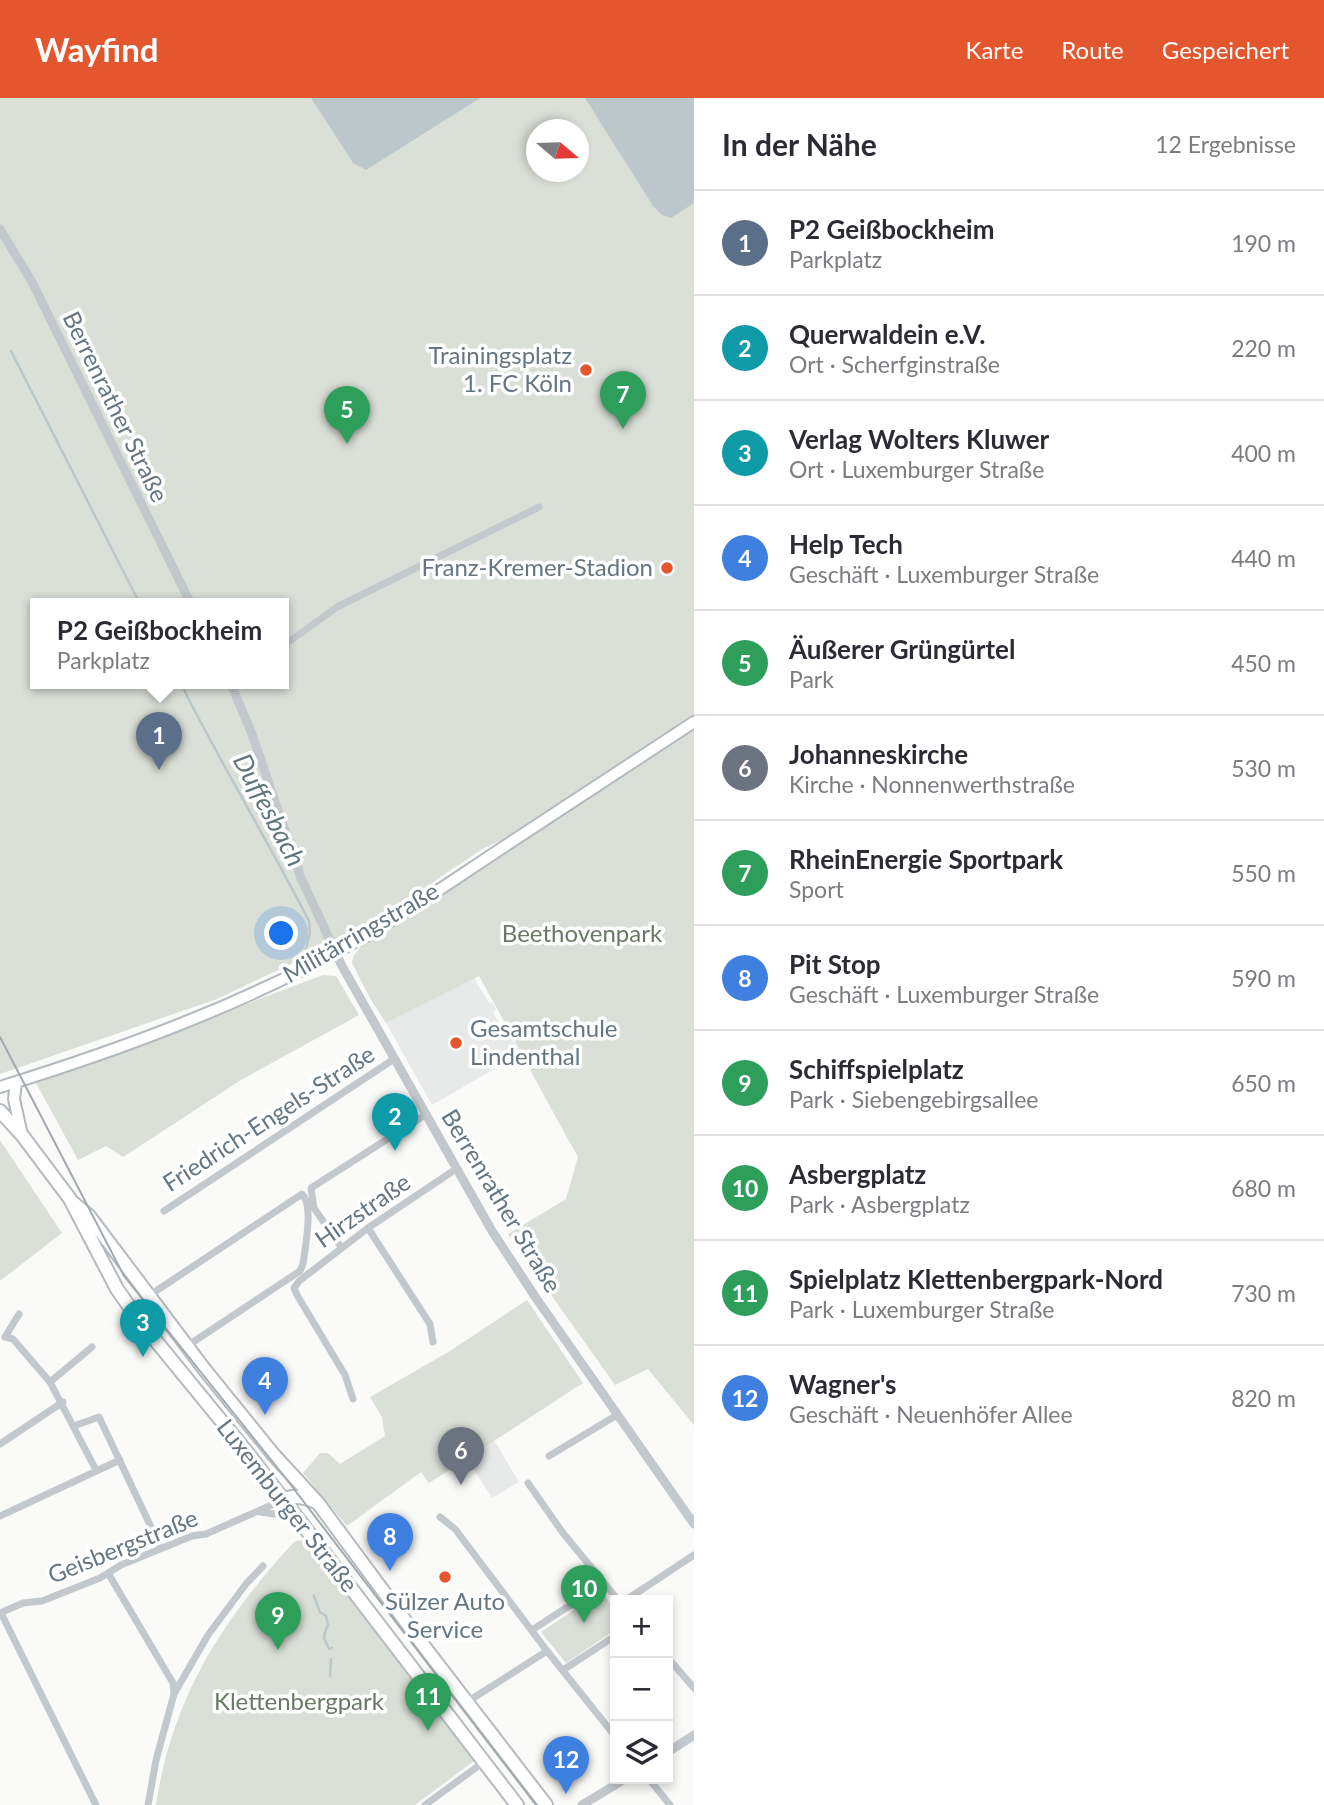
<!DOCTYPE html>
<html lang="de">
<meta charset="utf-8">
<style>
body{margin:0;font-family:Lato,sans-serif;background:#f7f7f7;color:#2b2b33}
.controls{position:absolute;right:21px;bottom:21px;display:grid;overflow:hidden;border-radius:0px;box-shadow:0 4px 10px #0003}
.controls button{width:63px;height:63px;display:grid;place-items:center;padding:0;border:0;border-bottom:2px solid #e1e1e2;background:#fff;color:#2b2b33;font:35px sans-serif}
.compass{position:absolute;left:526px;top:21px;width:63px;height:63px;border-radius:50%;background:#fff;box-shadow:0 4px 10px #0003;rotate:109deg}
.you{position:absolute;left:282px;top:836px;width:24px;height:24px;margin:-18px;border:5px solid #fff;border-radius:50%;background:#1a73e8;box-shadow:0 0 0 10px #1a73e833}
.badge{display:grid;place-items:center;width:46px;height:46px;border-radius:50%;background:#e4572e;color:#fff;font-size:23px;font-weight:700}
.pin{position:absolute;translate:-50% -58px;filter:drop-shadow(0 2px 4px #0008)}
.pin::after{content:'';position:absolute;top:37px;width:24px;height:21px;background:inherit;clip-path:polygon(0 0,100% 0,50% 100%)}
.popup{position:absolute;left:30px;top:500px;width:259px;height:91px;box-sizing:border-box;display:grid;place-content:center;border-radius:0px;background:#fff;filter:drop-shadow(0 2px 5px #0005);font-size:23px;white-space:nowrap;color:#7c7c81}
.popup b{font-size:26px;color:#2b2b33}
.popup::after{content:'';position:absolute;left:50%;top:100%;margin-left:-14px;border:14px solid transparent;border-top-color:#fff}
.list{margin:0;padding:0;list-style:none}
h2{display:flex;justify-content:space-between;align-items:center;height:91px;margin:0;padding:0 28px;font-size:30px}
h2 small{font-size:23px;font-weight:400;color:#7c7c81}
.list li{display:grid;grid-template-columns:46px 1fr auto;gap:21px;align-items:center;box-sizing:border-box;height:105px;padding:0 28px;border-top:2px solid #e1e1e2}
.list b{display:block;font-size:26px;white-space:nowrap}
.list p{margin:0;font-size:23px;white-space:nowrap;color:#7c7c81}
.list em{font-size:23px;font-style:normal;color:#7c7c81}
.icon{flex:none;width:38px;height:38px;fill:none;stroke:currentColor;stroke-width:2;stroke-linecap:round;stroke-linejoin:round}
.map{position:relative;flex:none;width:694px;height:1707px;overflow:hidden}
header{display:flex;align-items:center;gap:42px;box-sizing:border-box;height:98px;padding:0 35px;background:#e4572e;color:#fff}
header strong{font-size:33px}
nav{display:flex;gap:38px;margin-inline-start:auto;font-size:24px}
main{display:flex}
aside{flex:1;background:#fff}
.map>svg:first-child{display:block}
</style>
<header>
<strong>Wayfind</strong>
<nav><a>Karte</a><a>Route</a><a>Gespeichert</a></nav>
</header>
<main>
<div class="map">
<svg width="694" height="1707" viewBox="0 0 694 1707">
<rect width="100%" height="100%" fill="#fafaf8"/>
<!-- built -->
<path fill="#e8e9e9" d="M474 880 489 905 492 904 496 912 493 914 504 934 507 932 521 956 432 1007 386 925Z
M494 1342 519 1384 492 1400 466 1359Z"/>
<!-- green -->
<path fill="#dadfd7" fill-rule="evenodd" d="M0 0H694V618L511 738 484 750 436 782 420 797 354 836 217 901 0 976ZM536 32H578V74H536ZM35 506H283V586H35Z
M694 630V1327L648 1271 615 1287 508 1136 566 1101 578 1059C544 999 513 938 479 878L386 925 370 900 352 865 353 859 363 846Z
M323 877 336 878 359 917 241 982 123 1059 106 1048 78 1062 36 985Z
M0 1042 62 1135 0 1183Z
M527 1202 583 1285 429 1385 421 1374 347 1428 303 1375 320 1355H328L340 1366 385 1338 382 1319 370 1299 450 1253Z
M299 1442 305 1443 474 1663 415 1707H156C172 1600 222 1522 294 1444Z
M601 1494 615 1510V1532L566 1565 541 1534Z"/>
<!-- water -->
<path fill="#bbc7cb" d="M311 0H480L366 72 353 65Z
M585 0H694V105L671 120 662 117 653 108Z"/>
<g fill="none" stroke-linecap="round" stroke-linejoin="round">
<!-- stream -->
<path stroke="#bbc7cb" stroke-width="2.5" d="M11 253 140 506
M181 586C221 666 268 743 309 823L310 835 304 858
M314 1498 320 1514 326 1518 328 1527 325 1534
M325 1534 324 1540 329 1551 332 1550
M330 1578 331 1561"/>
<defs>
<path id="secondary" d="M16 984 14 1001 22 1037
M0 989C123 951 244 906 357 843 406 815 452 783 499 752 564 709 629 666 694 624"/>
<path id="primary" d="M0 1013 22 1037 70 1101 117 1191 138 1221 250 1358 517 1707
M72 1104 89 1118 205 1272 273 1356 318 1405 426 1551 546 1707
M283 1402C294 1396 305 1399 316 1404"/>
</defs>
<!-- secondary casing -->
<use href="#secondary" stroke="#b3babf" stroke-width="14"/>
<!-- primary casing -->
<use href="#primary" stroke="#b5babe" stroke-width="16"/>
<!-- minor -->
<path stroke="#c3c8cc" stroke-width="7" d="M283 548 337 509 539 409
M164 1113 394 961
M368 1130 430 1226 433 1244
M341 1149 314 1110 311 1090 425 1017
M150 1197 302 1096C314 1107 305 1149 303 1166L300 1173 187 1248
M5 1239 13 1241 50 1284 96 1372
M5 1239 19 1216
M50 1284 92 1249
M353 1301 345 1277 297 1197 294 1190 299 1183 368 1130 456 1071
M74 1328 99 1319 161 1450
M0 1346 63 1304
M549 1358 617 1317
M528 1385 563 1435 618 1502
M260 1414 296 1419
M0 1418 120 1362
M440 1419 455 1431 547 1553 615 1638
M108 1475 173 1585 174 1596
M629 1500 694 1457
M0 1515 23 1505 42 1503 100 1480 121 1467 192 1438 206 1436 283 1402
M1 1515 96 1707
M532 1532 603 1486
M668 1560 694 1590
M563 1572 615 1538
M467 1604 547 1553
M649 1681 670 1707
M148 1707 156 1662 174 1596 208 1537 246 1486 263 1468
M425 1707 485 1663"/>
<!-- tertiary -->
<path stroke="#c3c8cc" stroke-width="9" d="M0 131 32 184 191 506
M231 586 252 636 301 780 342 868 492 1133 536 1200 694 1426
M668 1654 694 1637
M582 1707 625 1681"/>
<!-- secondary -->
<use href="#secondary" stroke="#fff" stroke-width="10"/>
<!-- primary -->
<use href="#primary" stroke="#fff" stroke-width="12"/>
<!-- tram -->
<path stroke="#a2aab0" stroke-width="2" d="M0 939 124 1178 284 1378 536 1707"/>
</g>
<!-- markers -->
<g fill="#e4572e" stroke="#fff" stroke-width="2.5">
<circle cx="586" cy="272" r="7"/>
<circle cx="667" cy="470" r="7"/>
<circle cx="456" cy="945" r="7"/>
<circle cx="445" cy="1479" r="7"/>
</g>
<g text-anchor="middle" stroke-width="7" stroke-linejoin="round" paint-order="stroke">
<!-- poi labels -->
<g font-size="24" fill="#657683" stroke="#fff" text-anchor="end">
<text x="572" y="266">Trainingsplatz<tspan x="572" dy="28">1. FC Köln</tspan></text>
<text x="653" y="478">Franz-Kremer-Stadion</text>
<text x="470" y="939" text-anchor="start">Gesamtschule<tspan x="470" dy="28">Lindenthal</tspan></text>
<text x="445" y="1512" text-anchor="middle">Sülzer Auto<tspan x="445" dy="28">Service</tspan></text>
</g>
<!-- street labels -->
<g font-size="24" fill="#657683" stroke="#fff">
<text transform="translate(115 309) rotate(64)" y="8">Berrenrather Straße</text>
<text transform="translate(361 835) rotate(-30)" y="8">Militärringstraße</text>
<text transform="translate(269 1021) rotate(-33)" y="8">Friedrich-Engels-Straße</text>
<text transform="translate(501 1103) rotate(59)" y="8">Berrenrather Straße</text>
<text transform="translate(363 1113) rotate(-35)" y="8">Hirzstraße</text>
<text transform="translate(287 1408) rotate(52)" y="8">Luxemburger Straße</text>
<text transform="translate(123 1449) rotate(-22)" y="8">Geisbergstraße</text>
</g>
<!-- park labels -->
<g font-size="24" fill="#687a64" stroke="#fff">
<text x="582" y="844">Beethovenpark</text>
<text x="299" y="1612">Klettenbergpark</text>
</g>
<!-- water labels -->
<g font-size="26" font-style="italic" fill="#60757c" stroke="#fff">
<text transform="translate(269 712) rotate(62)" y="9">Duffesbach</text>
</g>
</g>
</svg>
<div class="controls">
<button>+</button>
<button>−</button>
<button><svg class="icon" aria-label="layers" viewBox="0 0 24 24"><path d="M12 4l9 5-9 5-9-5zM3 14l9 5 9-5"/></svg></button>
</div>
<svg class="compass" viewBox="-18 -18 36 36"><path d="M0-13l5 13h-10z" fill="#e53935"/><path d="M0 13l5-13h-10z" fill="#7c7c81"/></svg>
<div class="you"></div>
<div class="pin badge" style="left:159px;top:672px;background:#5c6f8a">1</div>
<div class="popup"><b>P2 Geißbockheim</b>Parkplatz</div>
<div class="pin badge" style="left:395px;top:1053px;background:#0f9aa8">2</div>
<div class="pin badge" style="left:143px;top:1259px;background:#0f9aa8">3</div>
<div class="pin badge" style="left:265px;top:1317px;background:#3f7fe0">4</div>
<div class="pin badge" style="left:347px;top:346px;background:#2e9e5b">5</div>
<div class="pin badge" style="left:461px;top:1387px;background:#6b7280">6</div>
<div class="pin badge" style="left:623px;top:331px;background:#2e9e5b">7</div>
<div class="pin badge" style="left:390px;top:1473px;background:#3f7fe0">8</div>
<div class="pin badge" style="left:278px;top:1552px;background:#2e9e5b">9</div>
<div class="pin badge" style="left:584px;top:1525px;background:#2e9e5b">10</div>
<div class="pin badge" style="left:428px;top:1633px;background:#2e9e5b">11</div>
<div class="pin badge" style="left:566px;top:1696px;background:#3f7fe0">12</div>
</div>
<aside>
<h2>In der Nähe<small>12 Ergebnisse</small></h2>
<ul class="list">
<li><span class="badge" style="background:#5c6f8a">1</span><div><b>P2 Geißbockheim</b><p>Parkplatz</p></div><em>190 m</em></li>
<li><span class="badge" style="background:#0f9aa8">2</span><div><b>Querwaldein e.V.</b><p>Ort · Scherfginstraße</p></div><em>220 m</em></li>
<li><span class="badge" style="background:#0f9aa8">3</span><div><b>Verlag Wolters Kluwer</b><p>Ort · Luxemburger Straße</p></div><em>400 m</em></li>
<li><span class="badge" style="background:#3f7fe0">4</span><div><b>Help Tech</b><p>Geschäft · Luxemburger Straße</p></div><em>440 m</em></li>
<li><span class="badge" style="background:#2e9e5b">5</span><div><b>Äußerer Grüngürtel</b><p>Park</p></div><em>450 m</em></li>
<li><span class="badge" style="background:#6b7280">6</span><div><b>Johanneskirche</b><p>Kirche · Nonnenwerthstraße</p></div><em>530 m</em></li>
<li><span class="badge" style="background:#2e9e5b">7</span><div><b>RheinEnergie Sportpark</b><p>Sport</p></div><em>550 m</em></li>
<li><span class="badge" style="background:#3f7fe0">8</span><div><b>Pit Stop</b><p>Geschäft · Luxemburger Straße</p></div><em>590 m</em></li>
<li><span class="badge" style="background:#2e9e5b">9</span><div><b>Schiffspielplatz</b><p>Park · Siebengebirgsallee</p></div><em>650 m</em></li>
<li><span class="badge" style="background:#2e9e5b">10</span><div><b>Asbergplatz</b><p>Park · Asbergplatz</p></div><em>680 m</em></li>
<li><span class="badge" style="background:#2e9e5b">11</span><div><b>Spielplatz Klettenbergpark-Nord</b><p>Park · Luxemburger Straße</p></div><em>730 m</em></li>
<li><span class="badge" style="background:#3f7fe0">12</span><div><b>Wagner's</b><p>Geschäft · Neuenhöfer Allee</p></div><em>820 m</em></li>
</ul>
</aside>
</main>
